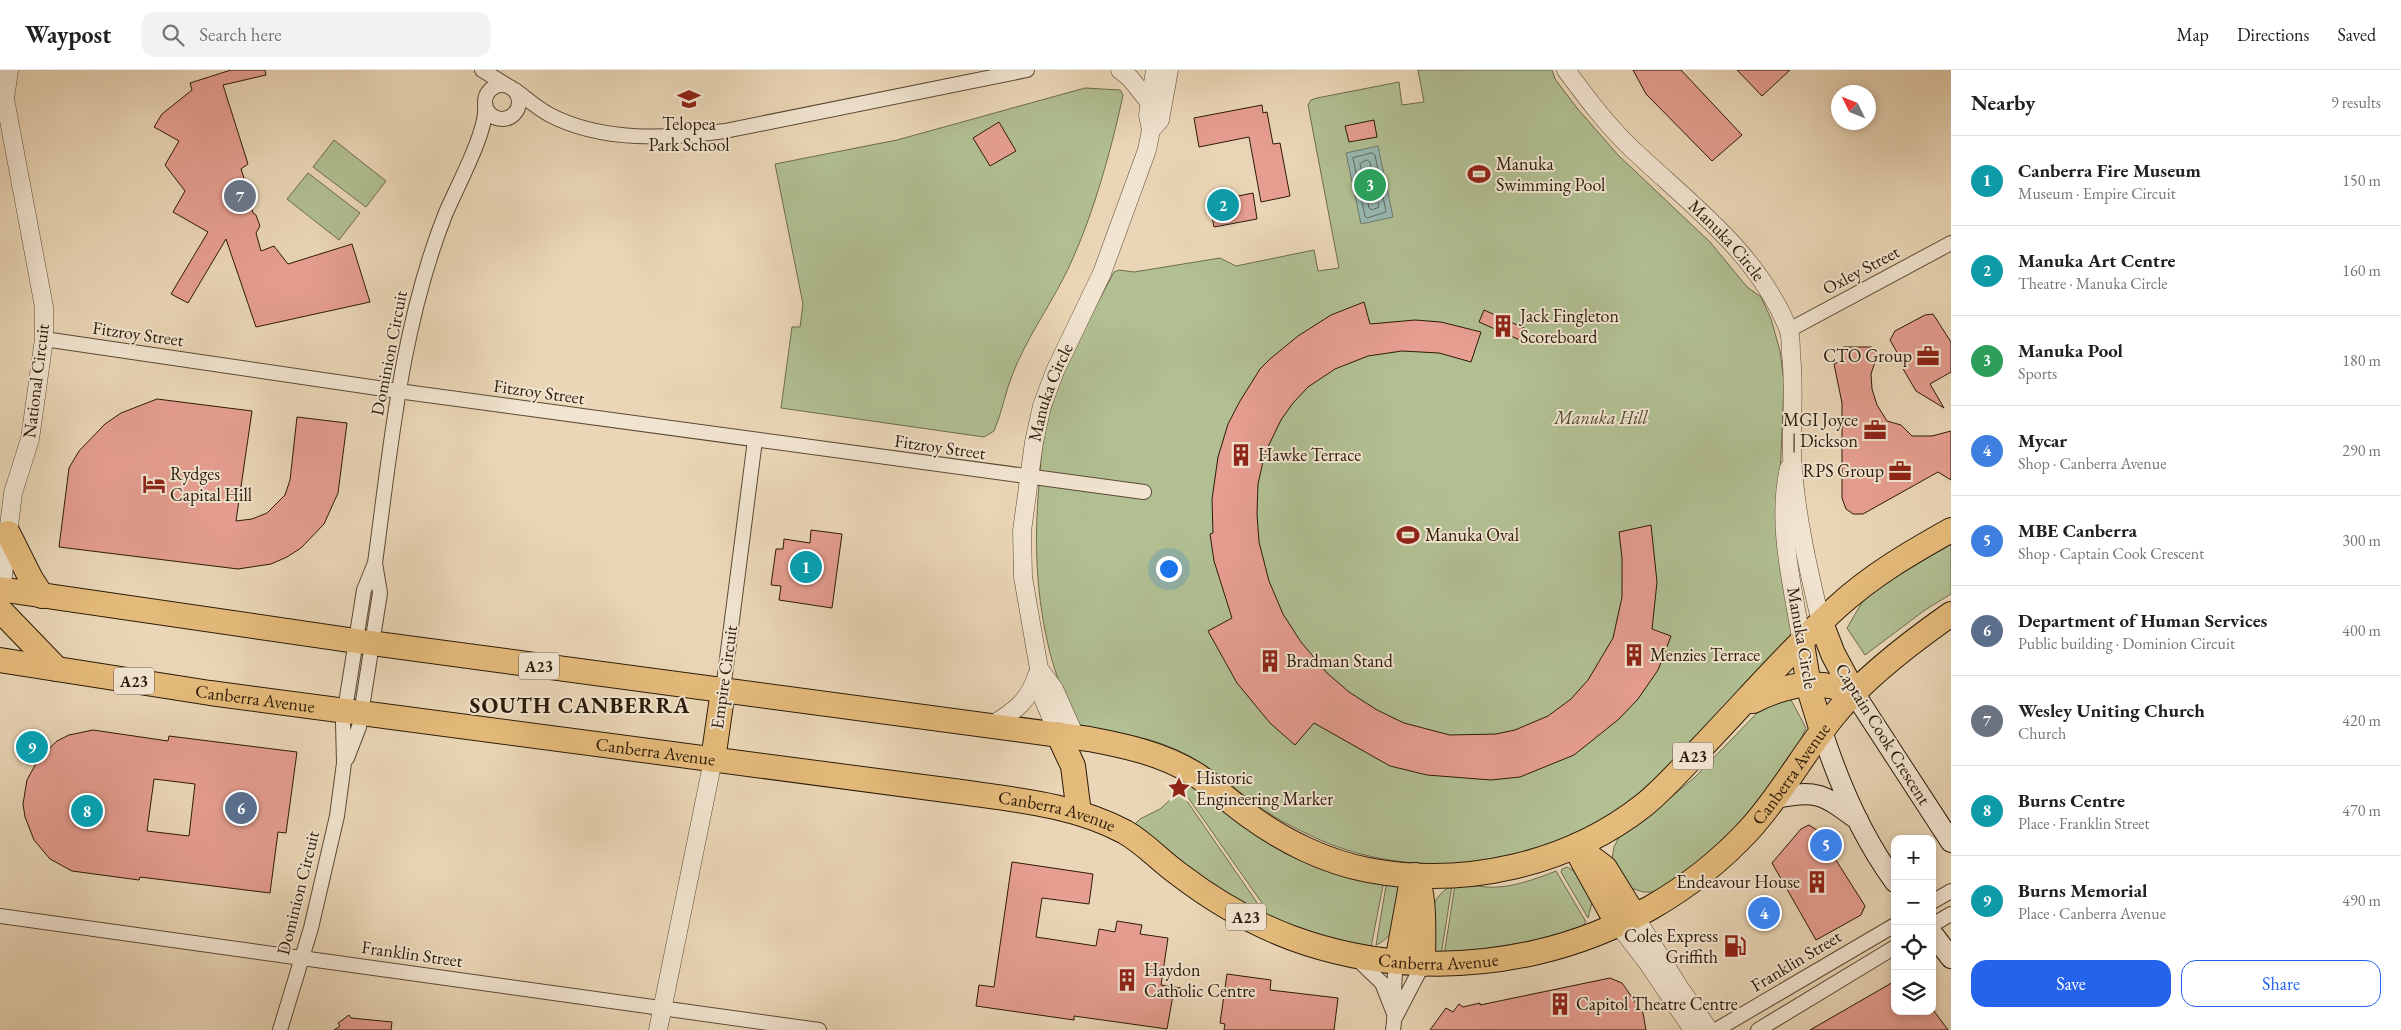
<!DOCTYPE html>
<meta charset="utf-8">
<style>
body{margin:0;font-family:"EB Garamond",serif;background:#f2f2f2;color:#202124}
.controls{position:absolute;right:15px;bottom:15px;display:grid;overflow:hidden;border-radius:10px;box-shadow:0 2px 8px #0003}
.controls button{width:45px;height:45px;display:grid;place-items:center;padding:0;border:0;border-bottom:1px solid #e0e0e0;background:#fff;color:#202124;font:25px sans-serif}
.compass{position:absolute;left:1831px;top:15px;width:45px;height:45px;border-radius:50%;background:#fff;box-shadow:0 2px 8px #0003;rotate:313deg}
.you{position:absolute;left:1168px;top:498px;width:18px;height:18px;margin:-12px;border:4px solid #fff;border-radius:50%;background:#1a73e8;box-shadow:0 0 0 8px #1a73e833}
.badge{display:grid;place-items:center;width:32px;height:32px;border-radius:50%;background:#2563eb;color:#fff;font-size:16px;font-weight:700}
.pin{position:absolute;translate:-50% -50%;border:2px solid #fff;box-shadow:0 1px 5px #0006}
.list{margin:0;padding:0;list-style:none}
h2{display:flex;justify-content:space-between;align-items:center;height:65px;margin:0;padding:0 20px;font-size:21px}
h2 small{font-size:16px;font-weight:400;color:#757577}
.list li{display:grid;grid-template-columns:32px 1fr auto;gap:15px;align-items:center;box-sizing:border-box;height:90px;padding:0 20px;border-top:1px solid #e0e0e0}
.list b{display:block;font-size:19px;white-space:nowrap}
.list p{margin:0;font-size:16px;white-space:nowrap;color:#757577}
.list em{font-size:16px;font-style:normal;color:#757577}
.actions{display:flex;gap:10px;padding:15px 20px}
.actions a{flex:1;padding:11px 0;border:1px solid #2563eb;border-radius:15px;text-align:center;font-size:18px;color:#2563eb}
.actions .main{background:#2563eb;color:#fff}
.icon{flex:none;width:28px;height:28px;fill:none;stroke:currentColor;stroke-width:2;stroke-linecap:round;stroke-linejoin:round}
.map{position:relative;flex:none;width:1951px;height:960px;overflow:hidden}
header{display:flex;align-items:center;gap:30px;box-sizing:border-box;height:70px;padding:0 25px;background:#fff;border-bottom:1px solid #e0e0e0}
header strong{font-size:24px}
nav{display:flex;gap:28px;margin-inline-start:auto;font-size:18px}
.search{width:350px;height:45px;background:#f2f2f2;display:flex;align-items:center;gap:12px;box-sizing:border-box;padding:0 18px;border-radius:15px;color:#757577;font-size:19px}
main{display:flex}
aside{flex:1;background:#fff}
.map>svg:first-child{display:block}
</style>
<header>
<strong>Waypost</strong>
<div class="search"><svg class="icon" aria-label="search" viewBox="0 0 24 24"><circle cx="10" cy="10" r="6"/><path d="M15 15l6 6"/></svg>Search here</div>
<nav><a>Map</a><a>Directions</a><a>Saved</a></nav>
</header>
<main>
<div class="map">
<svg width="1951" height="960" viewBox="0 0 1951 960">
<rect width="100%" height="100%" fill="#ead6b6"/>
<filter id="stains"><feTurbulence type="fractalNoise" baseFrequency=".004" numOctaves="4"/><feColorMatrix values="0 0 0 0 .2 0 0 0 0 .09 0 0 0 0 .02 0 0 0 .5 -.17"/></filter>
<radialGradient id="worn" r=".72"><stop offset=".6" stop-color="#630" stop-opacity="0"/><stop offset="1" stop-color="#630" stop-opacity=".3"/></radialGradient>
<!-- green -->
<path fill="#b1bf92" stroke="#6e6c4d" d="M1418 0H1552L1555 9 1577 38 1618 85 1710 172 1747 217 1761 227 1771 249 1780 281 1784 312 1780 409 1792 564 1790 571C1754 609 1718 648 1681 684 1664 701 1647 718 1628 733 1541 797 1417 813 1318 769 1296 759 1275 748 1255 734 1236 720 1219 703 1198 691 1183 682 1167 675 1150 670 1134 665 1092 664 1081 655 1067 643 1055 600 1050 583 1036 526 1034 473 1039 415 1041 391 1042 367 1049 344 1064 294 1090 248 1114 202L1119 200 1134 202 1220 188 1236 196 1314 180 1318 201 1339 198 1308 35 1311 30 1317 28 1399 12 1402 35 1424 32Z
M1085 18 1120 20 1123 25C1111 82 1090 157 1063 209 1047 240 1026 270 1013 303 1005 322 1002 343 994 361L984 367 781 338 792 257H800L803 234 775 94 897 70Z
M334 70 386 111 366 137 313 97Z
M308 103 360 143 339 170 287 129Z
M1951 469V524L1925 540 1865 585 1847 558 1861 534 1874 519Z
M1790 628 1806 658C1788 698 1754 746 1721 775 1701 793 1677 807 1656 822H1643L1631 818 1612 789 1614 777 1621 763 1663 734 1695 707 1762 638Z
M1188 713 1384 810 1371 877 1352 876 1263 845 1264 838 1262 833 1182 719Z
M1180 721 1258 834V843L1207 813 1135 754 1140 749 1160 739Z
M1567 797 1581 805 1593 829 1588 848 1561 802 1562 799Z
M1556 801 1586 852 1578 860 1565 866 1444 885 1455 815C1466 814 1475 816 1486 817 1509 819 1536 809 1556 801Z
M1387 810 1405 812C1400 834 1399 866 1376 875Z
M1452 816 1441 885H1430C1431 859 1425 828 1452 816Z"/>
<!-- water -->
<path fill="#98b9b2" stroke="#6c796e" d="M1378 76 1393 147 1361 154 1346 83Z"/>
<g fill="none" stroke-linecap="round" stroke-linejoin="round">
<!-- shore -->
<path stroke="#626a5d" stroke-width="1" d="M1372 83 1375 85 1386 142 1367 148 1365 146 1353 88Z
M1367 90 1370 92 1379 137 1372 140 1369 138 1360 94Z"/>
</g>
<!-- building -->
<path fill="#e69e90" stroke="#2b1a08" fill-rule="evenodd" d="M231 0H265L266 5 223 15 248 94 241 99 244 108 242 109 253 143 256 145 260 156 256 163 261 181 274 176 288 194 352 174 370 232 256 257 226 169 188 233 171 224 208 162 173 142 185 121 165 95 179 71 154 57 162 44 192 20 190 13Z
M1633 0H1681L1742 65 1712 91 1646 24Z
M1737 0H1790L1762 26Z
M1262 35 1263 43 1267 42 1273 74 1280 73 1290 126 1261 132 1249 67 1199 77 1194 48Z
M1374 50 1377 67 1349 72 1345 56Z
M999 52 1016 81 990 96 973 68Z
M1253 123 1257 149 1214 157 1209 132Z
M1364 232 1370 254 1415 250 1441 252 1481 262 1471 292 1439 283 1402 281 1368 286 1335 299 1308 317 1293 333 1281 350 1265 383 1258 414 1257 444 1259 472 1269 511 1283 544 1301 572 1327 603 1349 622 1377 640 1404 653 1450 665 1496 664 1515 660 1548 646 1571 629 1588 610 1613 568 1622 527V488L1619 462 1651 455 1657 512 1652 559 1671 566 1658 600 1638 629 1619 649 1574 685 1520 707 1491 710 1427 705 1390 696 1314 653 1295 675 1270 653 1237 613 1208 561 1232 548 1214 491 1210 464 1213 463 1212 429 1218 387 1228 354 1240 331 1260 299 1270 289 1298 266 1331 245Z
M1484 240 1526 259 1520 270 1479 252Z
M1933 244 1951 272V302L1930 314 1944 338 1916 321 1902 297 1903 293 1890 270 1895 261 1925 245Z
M1843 277H1872L1877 286 1871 304 1872 319 1877 335 1887 351 1901 355 1912 366H1932L1951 361V410L1938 402 1863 444H1853L1846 439 1842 428V333L1834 294 1843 290Z
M157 329 252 341 236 451 252 449 267 443 285 425 290 410 297 347 347 353 338 423 324 454 301 478 287 487 271 494 238 499 59 477 69 398 79 381 105 354 121 343Z
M811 460 842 464 832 538 779 530 781 516 771 515 776 479H783L784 469 810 473Z
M93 660 168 671 169 666 297 682 286 763 278 762 270 823 140 807 139 810 72 801 50 789 34 770 25 747 23 734 27 710 39 688 57 671 69 665ZM154 709 195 714 189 766 147 761Z
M1809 755 1817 760 1865 836 1861 845 1816 870 1772 793 1801 759Z
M1012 792 1093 804 1089 834 1042 828 1036 867 1096 876 1099 859 1115 862 1117 851 1142 855 1140 864 1168 868 1161 915 1181 918 1173 925 1167 959 1074 946V950L976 936 979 915 994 917Z
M1227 904 1271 910 1270 920 1338 928 1334 960H1224L1225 954 1220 953Z
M1610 908 1622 913 1643 943 1646 960H1430L1446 938 1453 942 1459 934 1463 937 1480 933V935Z
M1895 911V941H1934L1948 960H1810Z
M349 945 351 948 392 952 391 960H334L340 956 338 953Z"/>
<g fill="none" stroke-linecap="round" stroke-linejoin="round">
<defs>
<path id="minor" d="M482 0 508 16
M485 32a17 17 0 1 1 34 0a17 17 0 1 1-34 0Z
M515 20C526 28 537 38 550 45 602 72 668 69 725 61L1027 0
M1789 260 1951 173
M44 269 398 321 1144 422
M723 620 755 370
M347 688 359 657 380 523 375 493
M1932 832 1951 821
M0 846 819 960
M1932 855 1951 844
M1356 888 1382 913 1395 946
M1395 948 1423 894
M280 960 311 858 337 746 344 693 343 652 364 520 375 493C391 375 401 257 445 145 455 120 488 61 485 36
M1393 960C1397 937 1391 915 1397 892
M1716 960 1895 855
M1758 960 1895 877"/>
<g id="tertiary">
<path d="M1120 0 1130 8 1150 33"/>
<path id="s1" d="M1566 0C1586 27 1606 54 1631 78 1690 134 1756 181 1788 258 1791 265 1791 276 1791 284 1795 318 1791 352 1792 386 1795 442 1808 498 1821 553"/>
<path d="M0 16 5 29 44 237V269L30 369 13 423 0 530"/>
<path d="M5 29 9 0"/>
<path d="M1151 60 1160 50 1169 0"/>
<path d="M1789 398C1776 455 1793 517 1802 574"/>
<path d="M1039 599 1054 619 1075 666"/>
<path d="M992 655C1015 641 1029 631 1037 605"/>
<path id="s2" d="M1058 664 1041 623 1039 599 1023 507 1022 461 1034 372 1042 336 1055 301 1102 203 1147 80 1151 60 1148 45 1155 0"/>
<path d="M1634 845 1679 917 1709 960"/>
<path d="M1617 853 1647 892 1693 960"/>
<path d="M658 960 713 690"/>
</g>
<path id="secondary" d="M1854 623 1951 772
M1822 661C1839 714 1862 767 1895 812
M1776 728C1818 719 1824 725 1858 750
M1932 863 1951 888"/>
<g id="trunk">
<path d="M8 463 31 509 42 526"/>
<path d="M0 519 356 571 1089 669C1126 676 1163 684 1195 704 1214 717 1230 732 1248 745 1283 771 1326 792 1368 800 1463 818 1568 795 1644 735 1665 718 1683 697 1702 677 1746 631 1790 580 1837 537 1872 505 1910 483 1951 460"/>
<path d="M0 540 57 599"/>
<path d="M1821 553 1833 584 1854 623"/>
<path d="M1802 574 1810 622 1822 661"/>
<path id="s3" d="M0 590 210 623 961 722C1017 730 1075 735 1125 762 1146 774 1161 792 1180 805 1214 831 1252 853 1292 868 1450 926 1634 884 1749 760 1782 724 1805 680 1836 643 1864 608 1914 570 1951 544"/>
<path d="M1753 631C1787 614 1817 608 1854 623"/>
<path d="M1058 664 1073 696 1079 743"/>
<path d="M713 690 723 620"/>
<path d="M1576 776 1605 798 1634 845"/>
<path d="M1577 781 1617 853"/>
<path d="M1415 805C1426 822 1423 871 1423 894"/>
<path d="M1397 892 1412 810"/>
</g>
</defs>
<!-- minor casing -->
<use href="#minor" stroke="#5b4934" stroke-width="16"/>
<!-- tertiary casing -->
<use href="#tertiary" stroke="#5b4934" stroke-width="19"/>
<!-- secondary casing -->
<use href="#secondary" stroke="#2b1a08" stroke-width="22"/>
<!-- trunk casing -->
<use href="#trunk" stroke="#2b1a08" stroke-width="26"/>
<!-- minor -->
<use href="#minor" stroke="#f1e4d0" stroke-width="14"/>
<!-- tertiary -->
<use href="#tertiary" stroke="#f1e4d0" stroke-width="18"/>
<!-- secondary -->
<use href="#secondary" stroke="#f1e4d0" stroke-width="20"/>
<!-- trunk -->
<use href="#trunk" stroke="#e5bb7b" stroke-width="24"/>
</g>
<!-- icons -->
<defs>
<symbol id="school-bare" viewBox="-9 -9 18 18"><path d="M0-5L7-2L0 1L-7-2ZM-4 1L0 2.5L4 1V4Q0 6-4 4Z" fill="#8f2418" stroke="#f1e4d0" stroke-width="2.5" paint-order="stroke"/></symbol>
<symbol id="stadium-bare" viewBox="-9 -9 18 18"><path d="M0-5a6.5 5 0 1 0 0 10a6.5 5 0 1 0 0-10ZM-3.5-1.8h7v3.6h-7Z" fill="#8f2418" stroke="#f1e4d0" stroke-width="2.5" paint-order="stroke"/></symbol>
<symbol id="building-bare" viewBox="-9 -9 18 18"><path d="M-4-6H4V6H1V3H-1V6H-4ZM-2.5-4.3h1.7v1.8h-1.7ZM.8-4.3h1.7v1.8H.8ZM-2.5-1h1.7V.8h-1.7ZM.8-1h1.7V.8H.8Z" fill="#8f2418" stroke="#f1e4d0" stroke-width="2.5" paint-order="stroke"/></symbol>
<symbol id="office-bare" viewBox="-9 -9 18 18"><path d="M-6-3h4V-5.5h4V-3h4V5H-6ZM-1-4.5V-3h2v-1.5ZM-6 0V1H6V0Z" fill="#8f2418" stroke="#f1e4d0" stroke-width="2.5" paint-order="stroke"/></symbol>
<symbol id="hotel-bare" viewBox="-9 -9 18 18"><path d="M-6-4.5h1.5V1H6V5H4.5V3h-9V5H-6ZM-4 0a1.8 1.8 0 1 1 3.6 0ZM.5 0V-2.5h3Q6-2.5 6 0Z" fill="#8f2418" stroke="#f1e4d0" stroke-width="2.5" paint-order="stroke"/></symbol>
<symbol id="sight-bare" viewBox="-9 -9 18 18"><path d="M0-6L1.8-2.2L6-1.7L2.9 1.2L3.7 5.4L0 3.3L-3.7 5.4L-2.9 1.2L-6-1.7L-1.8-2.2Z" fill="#8f2418" stroke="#f1e4d0" stroke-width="2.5" paint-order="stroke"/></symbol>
<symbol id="fuel-bare" viewBox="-9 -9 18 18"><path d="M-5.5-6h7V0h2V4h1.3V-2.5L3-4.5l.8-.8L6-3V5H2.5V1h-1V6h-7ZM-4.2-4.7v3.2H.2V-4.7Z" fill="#8f2418" stroke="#f1e4d0" stroke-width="2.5" paint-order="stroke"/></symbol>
</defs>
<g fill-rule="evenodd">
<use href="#school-bare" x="673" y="13" width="32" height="32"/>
<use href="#stadium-bare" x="1463" y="88" width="32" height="32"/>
<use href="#building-bare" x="1487" y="240" width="32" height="32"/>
<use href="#office-bare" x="1912" y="270" width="32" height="32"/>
<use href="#office-bare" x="1859" y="344" width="32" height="32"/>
<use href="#building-bare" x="1225" y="369" width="32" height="32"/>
<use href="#office-bare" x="1884" y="385" width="32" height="32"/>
<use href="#hotel-bare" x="138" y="398" width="32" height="32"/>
<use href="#stadium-bare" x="1392" y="449" width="32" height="32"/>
<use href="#building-bare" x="1618" y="569" width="32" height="32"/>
<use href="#building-bare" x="1254" y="575" width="32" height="32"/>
<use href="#sight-bare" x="1163" y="702" width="32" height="32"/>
<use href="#building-bare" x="1801" y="796" width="32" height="32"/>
<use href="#fuel-bare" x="1719" y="860" width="32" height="32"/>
<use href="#building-bare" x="1111" y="894" width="32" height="32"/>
<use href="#building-bare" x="1544" y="918" width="32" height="32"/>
</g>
<g text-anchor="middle" stroke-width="4" stroke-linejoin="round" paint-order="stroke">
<!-- shield labels -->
<g fill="#f1e4d0" stroke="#665744" stroke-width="1">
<rect x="519" y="582.5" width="40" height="27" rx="4"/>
<rect x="114" y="597.5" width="40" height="27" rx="4"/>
<rect x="1673" y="672.5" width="40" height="27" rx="4"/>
<rect x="1226" y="833.5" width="40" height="27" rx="4"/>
</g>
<g font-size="16" font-weight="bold" fill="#2b1a08">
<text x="539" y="602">A23</text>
<text x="134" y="617">A23</text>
<text x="1693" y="692">A23</text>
<text x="1246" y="853">A23</text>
</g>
<!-- poi labels -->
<g font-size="18" fill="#2b1a08" stroke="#f1e4d0" text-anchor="start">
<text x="689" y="60" text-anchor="middle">Telopea<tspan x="689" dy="21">Park School</tspan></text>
<text x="1496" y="100">Manuka<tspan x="1496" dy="21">Swimming Pool</tspan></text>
<text x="1520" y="252">Jack Fingleton<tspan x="1520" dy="21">Scoreboard</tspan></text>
<text x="1912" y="292" text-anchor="end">CTO Group</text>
<text x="1858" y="356" text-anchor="end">MGI Joyce<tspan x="1858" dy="21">| Dickson</tspan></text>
<text x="1258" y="391">Hawke Terrace</text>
<text x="1884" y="407" text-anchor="end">RPS Group</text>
<text x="170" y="410">Rydges<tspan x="170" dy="21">Capital Hill</tspan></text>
<text x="1425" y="471">Manuka Oval</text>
<text x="1650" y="591">Menzies Terrace</text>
<text x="1286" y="597">Bradman Stand</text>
<text x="1196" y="714">Historic<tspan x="1196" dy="21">Engineering Marker</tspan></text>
<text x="1800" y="818" text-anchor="end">Endeavour House</text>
<text x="1718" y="872" text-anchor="end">Coles Express<tspan x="1718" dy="21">Griffith</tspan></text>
<text x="1144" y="906">Haydon<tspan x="1144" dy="21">Catholic Centre</tspan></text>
<text x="1576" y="940">Capitol Theatre Centre</text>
</g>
<!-- street labels -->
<g font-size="18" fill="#2b1a08" stroke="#f1e4d0">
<text dy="6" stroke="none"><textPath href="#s1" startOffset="235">Manuka Circle</textPath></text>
<text transform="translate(1861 200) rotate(-28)" y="6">Oxley Street</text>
<text transform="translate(138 264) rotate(8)" y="6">Fitzroy Street</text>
<text transform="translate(389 283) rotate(-79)" y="6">Dominion Circuit</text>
<text transform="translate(36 311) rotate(-83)" y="6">National Circuit</text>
<text transform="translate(539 322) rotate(8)" y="6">Fitzroy Street</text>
<text dy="6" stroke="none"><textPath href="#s2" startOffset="350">Manuka Circle</textPath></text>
<text transform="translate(940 377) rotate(8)" y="6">Fitzroy Street</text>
<text transform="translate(1802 568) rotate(80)" y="6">Manuka Circle</text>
<text transform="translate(724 607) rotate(-82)" y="6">Empire Circuit</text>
<text dy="6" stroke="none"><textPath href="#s3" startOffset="258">Canberra Avenue</textPath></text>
<text transform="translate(1883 664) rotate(58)" y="6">Captain Cook Crescent</text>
<text dy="6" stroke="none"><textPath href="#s3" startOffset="662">Canberra Avenue</textPath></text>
<text dy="6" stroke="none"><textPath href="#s3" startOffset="1906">Canberra Avenue</textPath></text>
<text dy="6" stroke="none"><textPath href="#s3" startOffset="1068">Canberra Avenue</textPath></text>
<text transform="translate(298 823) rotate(-76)" y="6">Dominion Circuit</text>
<text transform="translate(412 884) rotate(8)" y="6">Franklin Street</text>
<text dy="6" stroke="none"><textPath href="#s3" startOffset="1488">Canberra Avenue</textPath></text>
<text transform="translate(1796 891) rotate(-31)" y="6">Franklin Street</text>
</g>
<!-- park labels -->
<g font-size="18" font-style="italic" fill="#534c31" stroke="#f1e4d0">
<text x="1601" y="354">Manuka Hill</text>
</g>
<!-- district labels -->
<g font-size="22" font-weight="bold" letter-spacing="1" fill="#2b1a08" stroke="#f1e4d0">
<text x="580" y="643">SOUTH CANBERRA</text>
</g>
</g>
<rect width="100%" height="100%" filter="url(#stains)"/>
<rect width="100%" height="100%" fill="url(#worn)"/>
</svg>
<div class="controls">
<button>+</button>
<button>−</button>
<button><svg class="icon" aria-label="locate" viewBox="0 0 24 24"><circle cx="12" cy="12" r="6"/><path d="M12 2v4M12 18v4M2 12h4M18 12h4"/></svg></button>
<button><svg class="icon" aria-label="layers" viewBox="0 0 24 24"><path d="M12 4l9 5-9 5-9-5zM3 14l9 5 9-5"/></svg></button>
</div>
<svg class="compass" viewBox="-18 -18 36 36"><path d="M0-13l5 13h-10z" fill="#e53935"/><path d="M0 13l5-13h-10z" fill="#757577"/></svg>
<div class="you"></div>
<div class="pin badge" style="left:806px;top:497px;background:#0f9aa8">1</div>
<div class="pin badge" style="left:1223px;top:135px;background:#0f9aa8">2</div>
<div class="pin badge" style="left:1370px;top:115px;background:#2e9e5b">3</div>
<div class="pin badge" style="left:1764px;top:843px;background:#3f7fe0">4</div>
<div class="pin badge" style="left:1826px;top:775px;background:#3f7fe0">5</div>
<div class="pin badge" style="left:241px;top:738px;background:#5c6f8a">6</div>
<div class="pin badge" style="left:240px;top:126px;background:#6b7280">7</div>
<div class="pin badge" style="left:87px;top:741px;background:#0f9aa8">8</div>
<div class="pin badge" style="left:32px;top:677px;background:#0f9aa8">9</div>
</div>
<aside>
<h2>Nearby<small>9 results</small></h2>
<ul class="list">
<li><span class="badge" style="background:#0f9aa8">1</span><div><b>Canberra Fire Museum</b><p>Museum · Empire Circuit</p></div><em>150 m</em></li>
<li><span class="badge" style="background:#0f9aa8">2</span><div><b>Manuka Art Centre</b><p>Theatre · Manuka Circle</p></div><em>160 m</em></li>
<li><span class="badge" style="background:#2e9e5b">3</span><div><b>Manuka Pool</b><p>Sports</p></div><em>180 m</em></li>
<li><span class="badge" style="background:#3f7fe0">4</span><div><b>Mycar</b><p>Shop · Canberra Avenue</p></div><em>290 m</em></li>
<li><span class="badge" style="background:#3f7fe0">5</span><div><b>MBE Canberra</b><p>Shop · Captain Cook Crescent</p></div><em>300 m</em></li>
<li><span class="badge" style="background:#5c6f8a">6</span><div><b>Department of Human Services</b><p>Public building · Dominion Circuit</p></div><em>400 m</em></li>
<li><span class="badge" style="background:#6b7280">7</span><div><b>Wesley Uniting Church</b><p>Church</p></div><em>420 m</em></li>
<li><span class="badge" style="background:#0f9aa8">8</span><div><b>Burns Centre</b><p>Place · Franklin Street</p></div><em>470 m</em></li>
<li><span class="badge" style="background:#0f9aa8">9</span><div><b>Burns Memorial</b><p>Place · Canberra Avenue</p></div><em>490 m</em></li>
</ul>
<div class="actions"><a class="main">Save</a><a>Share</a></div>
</aside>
</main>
